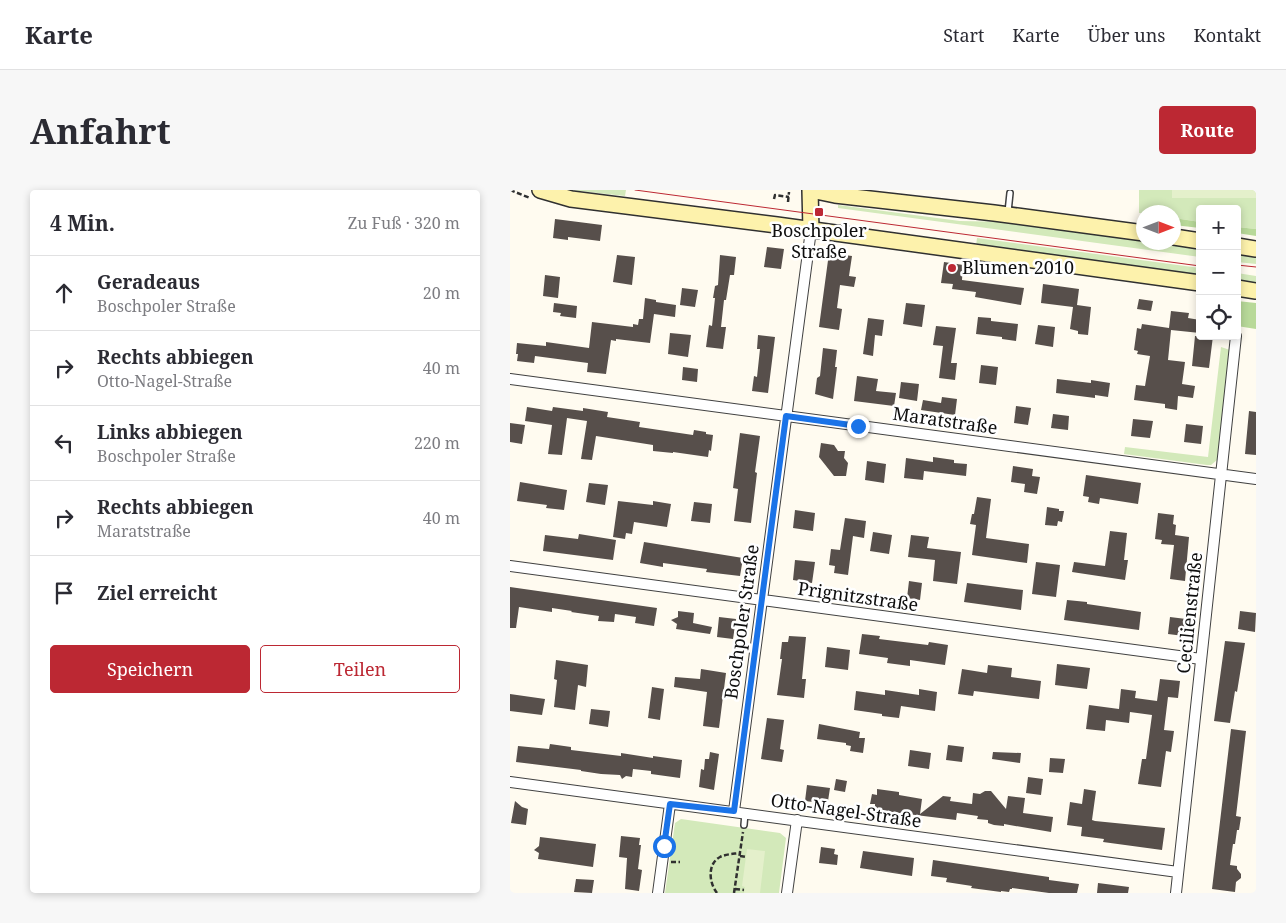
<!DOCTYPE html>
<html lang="de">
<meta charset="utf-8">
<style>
body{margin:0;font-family:"Noto Serif",serif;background:#f7f7f7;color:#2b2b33}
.controls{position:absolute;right:15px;top:15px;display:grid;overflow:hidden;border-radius:5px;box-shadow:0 2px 8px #0003}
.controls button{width:45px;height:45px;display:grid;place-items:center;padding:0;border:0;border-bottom:1px solid #e1e1e2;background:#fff;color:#2b2b33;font:25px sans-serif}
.compass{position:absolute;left:626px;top:15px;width:45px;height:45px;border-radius:50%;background:#fff;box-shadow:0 2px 8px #0003;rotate:90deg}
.stop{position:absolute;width:15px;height:15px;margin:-11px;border:4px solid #1a73e8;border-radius:50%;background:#fff}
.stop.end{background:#1a73e8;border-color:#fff;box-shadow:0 1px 5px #0008}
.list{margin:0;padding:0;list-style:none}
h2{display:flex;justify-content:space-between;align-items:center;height:65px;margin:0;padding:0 20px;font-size:21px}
h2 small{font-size:16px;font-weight:400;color:#7c7c81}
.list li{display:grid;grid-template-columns:32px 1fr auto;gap:15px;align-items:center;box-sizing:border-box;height:75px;padding:0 20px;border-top:1px solid #e1e1e2}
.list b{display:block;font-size:19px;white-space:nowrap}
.list p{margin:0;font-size:16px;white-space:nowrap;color:#7c7c81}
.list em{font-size:16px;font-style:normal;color:#7c7c81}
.actions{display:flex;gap:10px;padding:15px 20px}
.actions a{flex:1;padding:11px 0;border:1px solid #bc2833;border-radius:5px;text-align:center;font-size:18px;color:#bc2833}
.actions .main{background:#bc2833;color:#fff}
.icon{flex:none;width:28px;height:28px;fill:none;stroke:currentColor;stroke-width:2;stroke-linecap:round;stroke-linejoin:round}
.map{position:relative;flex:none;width:746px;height:703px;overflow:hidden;border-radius:5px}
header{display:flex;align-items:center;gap:30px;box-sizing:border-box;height:70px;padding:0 25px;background:#fff;border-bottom:1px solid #e1e1e2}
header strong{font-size:24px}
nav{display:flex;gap:28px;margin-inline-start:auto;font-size:18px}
.intro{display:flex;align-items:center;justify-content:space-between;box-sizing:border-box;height:120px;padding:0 30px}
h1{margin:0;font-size:35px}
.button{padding:12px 22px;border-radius:5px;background:#bc2833;color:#fff;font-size:18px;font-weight:700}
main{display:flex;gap:30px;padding:0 30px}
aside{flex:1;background:#fff;border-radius:5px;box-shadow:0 2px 8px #0003}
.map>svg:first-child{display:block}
</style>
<header>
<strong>Karte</strong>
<nav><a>Start</a><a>Karte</a><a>Über uns</a><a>Kontakt</a></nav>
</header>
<div class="intro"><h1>Anfahrt</h1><a class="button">Route</a></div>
<main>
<aside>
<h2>4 Min.<small>Zu Fuß · 320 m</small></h2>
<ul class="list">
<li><svg class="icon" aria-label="ahead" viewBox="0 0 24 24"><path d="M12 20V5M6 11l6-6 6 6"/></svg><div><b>Geradeaus</b><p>Boschpoler Straße</p></div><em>20 m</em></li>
<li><svg class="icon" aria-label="right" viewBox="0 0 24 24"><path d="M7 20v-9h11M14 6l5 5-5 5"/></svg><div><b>Rechts abbiegen</b><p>Otto-Nagel-Straße</p></div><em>40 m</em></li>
<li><svg class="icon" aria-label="left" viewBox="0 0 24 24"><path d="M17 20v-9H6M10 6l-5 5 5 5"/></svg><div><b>Links abbiegen</b><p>Boschpoler Straße</p></div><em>220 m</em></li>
<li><svg class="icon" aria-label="right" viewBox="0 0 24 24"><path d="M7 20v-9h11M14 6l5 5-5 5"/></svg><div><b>Rechts abbiegen</b><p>Maratstraße</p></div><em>40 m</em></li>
<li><svg class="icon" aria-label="arrive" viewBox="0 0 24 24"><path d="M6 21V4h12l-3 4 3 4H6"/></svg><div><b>Ziel erreicht</b></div></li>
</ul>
<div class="actions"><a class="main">Speichern</a><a>Teilen</a></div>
</aside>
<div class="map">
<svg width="746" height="703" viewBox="0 0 746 703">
<rect width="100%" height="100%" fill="#fffbf0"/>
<!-- green -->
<path fill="#d3e9ba" d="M60 0H116L115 6Z
M629 0H746V39L727 37V19H690V32L664 28V22L629 23Z
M328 15 450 31 499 32 633 50 634 52 651 53 690 58V67L328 18Z
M467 48 690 78V86L466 56Z
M727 63 746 65V74L727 72Z
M727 83 746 86V93L727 91Z
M711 157 720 160 707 270 701 275H697L614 264 615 257 698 267Z
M171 629 270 643 276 648 269 703H155L165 633Z"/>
<!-- forest -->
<path fill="#b8d999" d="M664 28 690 32V38L664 35Z
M727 37 746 39V46L727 43Z
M727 111 746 113V139L727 136Z"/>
<!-- pitch -->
<path fill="#e4f0cb" d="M662 0H746V8H662Z
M237 659 255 661 250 703H234L235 697 232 696Z"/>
<!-- building -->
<path fill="#574f4b" d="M45 29 92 35 90 51 58 47V50L43 48Z
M257 57 274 59 271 79 254 77Z
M319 63 342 66 339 86 346 87 344 97 330 95 327 118 332 119 329 140 309 137Z
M107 65 125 67 122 95 103 92Z
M210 65 226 67 224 85H220L216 110H214L211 137H216L213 159 196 157 199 135 202 136 205 108H203L205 96 208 95Z
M434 72 453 75 452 90 514 98 511 115 465 107 466 102 442 99 443 94 431 93Z
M35 85 50 87 48 108 33 106Z
M533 94 569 99 567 115 581 117 578 145 568 144V141L560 139 563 117 531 113Z
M172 98 188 100 185 117 170 115Z
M135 108 146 110V112L166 115 165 127 144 124 140 153 106 149V151L101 150 96 184 77 182 78 173 25 166 24 173 7 171 8 164H6L7 153 36 156V152L79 158 82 132 123 137V134L128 135 129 129H133Z
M629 109 643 111 641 121 627 119Z
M44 113 67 116 66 128 50 126 51 123 43 122Z
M396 113 415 115 412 137 393 134Z
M661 121 679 123 678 128 690 130V143L661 140 658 170 675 172 672 194 685 196 683 208 668 206 667 220 655 218V214L624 210 626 195 635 196 640 166 627 164 628 161 624 160 627 138 631 139 632 134 659 138Z
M468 127 481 128V131L508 134 506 151 492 149V147L466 144Z
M358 128 374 130 372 146 365 145 363 166 353 164Z
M528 135 545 137 543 157 525 154Z
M426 136 446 138 441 173H447L445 190 429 188 433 156 423 155Z
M160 143 181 145 178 167 158 164Z
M248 145 265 147 258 203 242 201 244 186 247 187 250 159H247Z
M685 146H703L699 178 682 176Z
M313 158 327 160 325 177H327L323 209 305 204 307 188 310 186Z
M471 175 488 177 486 195 469 193Z
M173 177 188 179 187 192 172 190Z
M347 186 368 189 366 201 386 203 384 216 344 211Z
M547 189 581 193V190L600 193 598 207 585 205V208L546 203Z
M391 192 409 194 407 211 389 208Z
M432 207 447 209 445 225 411 220 413 210 431 213Z
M506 216 521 218 518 235 504 233Z
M17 217 42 221 43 217 73 221V218L98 222 97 227 130 232 129 237 183 245 184 240 196 242V244L203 245 201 261 199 260 198 267 163 262V263L143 261V255L86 246 82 270 71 269 77 231 57 228 52 265 38 264 42 235 15 231Z
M739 221 746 222V265L735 264Z
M543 224 559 226 558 240 541 238Z
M623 229 643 231 640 248 621 246Z
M0 233 15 235 12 254 0 252Z
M676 234 693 236 691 254 674 252Z
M230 243 250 246 245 282 247 283 241 333 224 331 228 299 223 298Z
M311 253 324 255 328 261H335L334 268 338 273 336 286H324L309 267Z
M423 267 444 270V273L457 274 456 286 414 281 413 290 394 288 396 268 423 272Z
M357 271 376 274 374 293 355 290Z
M503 276 523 279 522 286 530 287 527 304 514 302 515 294 501 292Z
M576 285 631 293 628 314 590 308 589 314 578 312 579 307 573 306Z
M10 292 57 300 54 320 36 318 37 315 7 311Z
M79 293 98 295 95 315 76 312Z
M467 307 481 309 476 348 519 354 517 373 462 365 466 335 460 334 462 324H464Z
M108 311 143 315V311L161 314 157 337 124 332 122 344 116 343 115 349 103 347Z
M184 312 202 314 200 333 181 331Z
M537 317 549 319V321H554L552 332 548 331 547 336 535 335Z
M285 320 305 323 303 341 283 338Z
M648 323 664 325 663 334 666 335 665 345 679 347 675 391 660 389 664 355 651 354 652 350 645 349Z
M335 328 356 331 354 348 343 346 338 385 324 383 325 376 319 375 321 359 330 360Z
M600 341 617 343 614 370H618L615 390 562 382 564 372 595 376Z
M363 342 382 345 379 364 360 361Z
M69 344 106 350 103 370 33 361 35 345 68 349Z
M401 345 419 347 417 358 451 362 447 394 423 391 425 370 398 367Z
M134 352 233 368 230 386 196 382 197 379 153 373V377L130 373Z
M285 370 305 372 302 393 283 390Z
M526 372 550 375 546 407 522 404Z
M399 391 412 393 410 410 397 408Z
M457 393 513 400 511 420 454 412Z
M0 397 147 418 144 436 125 433 126 427 105 424 104 432 88 431 89 426 61 422 62 421 42 418V422L9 417 6 438H0Z
M557 410 577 412V414L631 422 629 440 554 430Z
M168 421 184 423 183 433 202 437 200 444 166 439 167 434 161 430 168 427Z
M730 421 746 423 745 442 728 439Z
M209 427 226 429 223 449 207 447Z
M660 427 676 429 674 446 658 444Z
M352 444 370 446 369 449 418 455 419 452 438 455 435 475 400 470V476L377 473 378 468 349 464Z
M279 446 296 447 292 489H296L294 508 267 505 272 469H270L272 452H278Z
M715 451 735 453 727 502 725 501 720 533 704 531Z
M317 457 340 460 338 480 315 477Z
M46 470 78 475 76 497 68 495 65 520 44 517 47 490 44 489Z
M547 474 580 478 577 499 545 495Z
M478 475 502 478 501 487 531 491 529 509 464 501 463 506 448 504 452 479 477 483Z
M191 479 216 483 209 538 193 536 197 502 164 497 165 487 190 489Z
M650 489 670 491 668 508 658 507 654 540 664 541 661 562 656 561 651 597 628 594 632 569H636L642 525 620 522 619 533 596 530 595 541 576 539 579 515 609 519 611 499 626 501 625 508 647 511Z
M142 497 154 499 150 530 138 528Z
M409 499 427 502 425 521 391 516 389 528 372 526V524L344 520 346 501 375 505V500L409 505Z
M0 504 35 509 32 525 0 521Z
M81 519 100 521 98 537 79 534Z
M257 528 274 530 270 559 274 560 272 572 251 569Z
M309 534 350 542 349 548H355L353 563 340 561 341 556 336 555V553L307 549Z
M721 539 736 541 726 626 731 627 729 640H727L725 654H723L720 675 727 676V679L731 684V688L726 692 725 702 702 699Z
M40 554 61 557V560L111 566V563L143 568V566L172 570 170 588 141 584V581L123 579 122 587 116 586 112 589 110 585 91 584 71 581V580L6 572 8 556 39 559Z
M438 555 454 557 452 572 436 570Z
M400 560 421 563 419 579 398 576Z
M200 562 209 564 204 600 189 597 191 579 194 580 195 569H199Z
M483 562 511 563 510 573 482 569Z
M540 568 555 569 553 583 539 582Z
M518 587 533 589 531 605 516 603Z
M326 589 337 591 335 602 324 600Z
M297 595 320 598 318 611 311 610V613L295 611Z
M367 599 389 602V605L412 609 410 624 433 606 441 607 440 611 462 614 463 603 470 604 475 601H481L496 619 498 606 515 608 513 623 543 627 541 642 494 634V636L484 635 478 633V630L467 629 468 626 447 623 446 630 365 620V614H360L362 604 367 605Z
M574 599 586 601 582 630 585 631 655 638 652 660 593 652 594 649 571 646 572 637 557 635 560 612 572 614Z
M5 611 12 617 18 619 16 635 1 633Z
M111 646 130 648 129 655H131L128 679 132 680 129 701 115 699 117 668 109 667Z
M30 647 86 654 83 677 28 669 29 663 24 660 29 656Z
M311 657 325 659 324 664 328 665 327 675 309 673Z
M353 661 404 668 402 686 350 678Z
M423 670 539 687V690L569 694 567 703H539L502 698V699H500L499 702 491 701V702L461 698 462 696 436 692 437 688 421 686Z
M66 689 84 690 82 703 64 702Z
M588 693 619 697 618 703H587Z"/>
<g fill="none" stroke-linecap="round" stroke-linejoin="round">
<defs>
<path id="lane" d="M498 22 500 3
M234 635 235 623"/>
<path id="street" d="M0 189 746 289
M0 376 691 469
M0 592 668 682
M224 621 301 40
M148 703 160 614
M277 703 287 630
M666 703 726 146"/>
<path id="secondary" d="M30 0 61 9 267 35 690 93
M300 0 301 40
M301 0 325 5 484 23 634 43
M664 47 690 51
M727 56 746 59
M727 98 746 101"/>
</defs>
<!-- lane casing -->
<use href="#lane" stroke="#414141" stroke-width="8"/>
<!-- street casing -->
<use href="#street" stroke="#414141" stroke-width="12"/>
<!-- secondary casing -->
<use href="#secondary" stroke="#303030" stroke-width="18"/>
<!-- path -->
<path stroke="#303030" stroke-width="2.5" stroke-dasharray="5 2.5" stroke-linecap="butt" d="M0 0 20 8
M264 9 265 5 279 7
M278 12 279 2
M652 22 653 19
M230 666 236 667
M161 672H170
M225 699 234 700
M207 703C199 693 197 674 210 667 216 664 223 664 230 663
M224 703 233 642"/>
<!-- lane -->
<use href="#lane" stroke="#fff" stroke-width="5"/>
<!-- street -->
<use href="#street" stroke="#fff" stroke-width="10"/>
<!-- secondary -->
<use href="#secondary" stroke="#fdf2ac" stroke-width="15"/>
<!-- tram -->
<path stroke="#bc2833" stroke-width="1" d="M125 0 690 76
M727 75 746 77"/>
</g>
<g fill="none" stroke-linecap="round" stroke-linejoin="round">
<!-- route -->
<path stroke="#1a73e8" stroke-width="6" d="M154 656 160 614 224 621 276 226 348 236"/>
</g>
<!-- markers -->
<g fill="#bc2833" stroke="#fff" stroke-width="2">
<rect x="304" y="17" width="10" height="10" rx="2.5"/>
<circle cx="442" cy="78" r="5"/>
</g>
<g text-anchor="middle" stroke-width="5" stroke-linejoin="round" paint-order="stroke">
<!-- poi labels -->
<g font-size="18" fill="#0e0e0e" stroke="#fff">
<text x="309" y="47">Boschpoler<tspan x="309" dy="21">Straße</tspan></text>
<text x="452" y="84" text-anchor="start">Blumen 2010</text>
</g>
<!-- street labels -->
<g font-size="18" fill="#0e0e0e" stroke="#fff">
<text transform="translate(435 231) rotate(8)" y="6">Maratstraße</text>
<text transform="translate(348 407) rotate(8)" y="6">Prignitzstraße</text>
<text transform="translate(680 423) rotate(-84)" y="6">Cecilienstraße</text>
<text transform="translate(232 432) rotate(-82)" y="6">Boschpoler Straße</text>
<text transform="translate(336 621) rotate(8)" y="6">Otto-Nagel-Straße</text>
</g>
</g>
</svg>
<div class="controls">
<button>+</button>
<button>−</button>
<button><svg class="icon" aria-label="locate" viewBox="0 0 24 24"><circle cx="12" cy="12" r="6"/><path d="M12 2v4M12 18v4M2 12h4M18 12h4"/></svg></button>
</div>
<svg class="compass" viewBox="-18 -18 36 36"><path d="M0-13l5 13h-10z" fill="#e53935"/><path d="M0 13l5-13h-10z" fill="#7c7c81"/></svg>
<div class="stop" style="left:154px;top:656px"></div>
<div class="stop end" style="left:348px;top:236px"></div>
</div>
</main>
